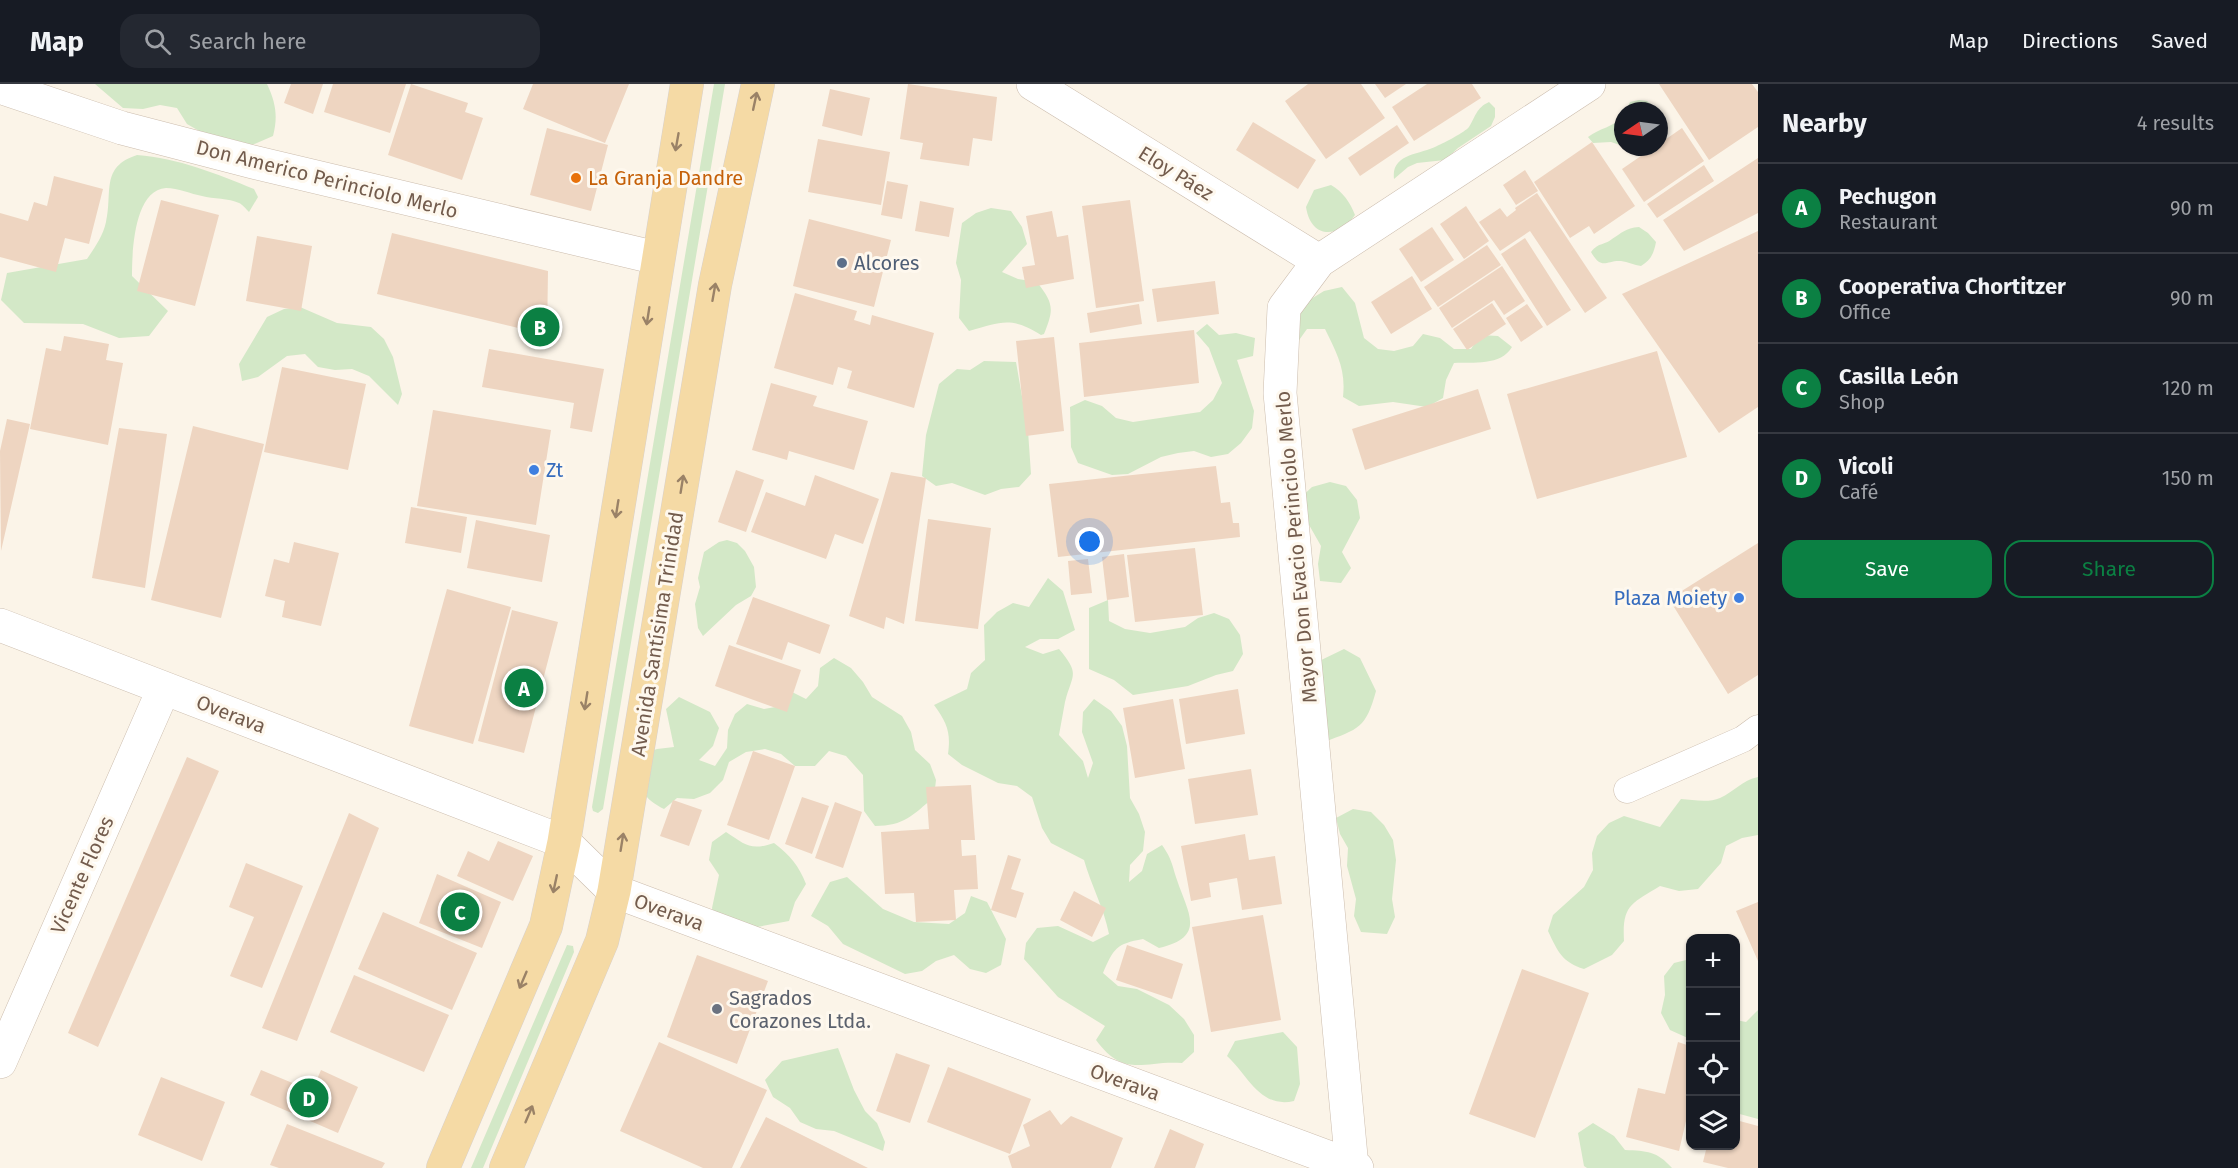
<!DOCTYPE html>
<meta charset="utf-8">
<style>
body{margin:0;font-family:"Fira Sans",sans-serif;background:#242831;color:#f1f3f6}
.controls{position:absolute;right:18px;bottom:18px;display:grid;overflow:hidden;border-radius:12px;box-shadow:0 2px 4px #0004}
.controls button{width:54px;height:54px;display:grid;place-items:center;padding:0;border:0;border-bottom:2px solid #363941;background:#171b24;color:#f1f3f6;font:30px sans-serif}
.compass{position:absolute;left:1614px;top:18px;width:54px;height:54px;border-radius:50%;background:#171b24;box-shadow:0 2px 4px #0004;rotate:257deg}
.you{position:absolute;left:1090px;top:458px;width:21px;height:21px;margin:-15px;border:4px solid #fff;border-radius:50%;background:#1a73e8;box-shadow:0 0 0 9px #1a73e833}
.badge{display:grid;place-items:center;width:39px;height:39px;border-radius:50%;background:#0b8043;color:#fff;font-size:20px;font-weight:700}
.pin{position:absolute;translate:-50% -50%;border:3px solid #fff;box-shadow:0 2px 6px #0006}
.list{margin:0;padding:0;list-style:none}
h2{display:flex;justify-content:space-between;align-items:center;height:78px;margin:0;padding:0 24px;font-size:26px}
h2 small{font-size:20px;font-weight:400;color:#9ea1a6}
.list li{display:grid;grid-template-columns:39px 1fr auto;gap:18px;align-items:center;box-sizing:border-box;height:90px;padding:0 24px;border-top:2px solid #363941}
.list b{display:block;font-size:22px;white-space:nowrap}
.list p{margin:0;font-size:20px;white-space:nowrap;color:#9ea1a6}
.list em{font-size:20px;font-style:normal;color:#9ea1a6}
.actions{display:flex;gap:12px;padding:18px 24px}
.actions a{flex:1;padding:14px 0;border:2px solid #0b8043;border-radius:18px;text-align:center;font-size:21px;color:#0b8043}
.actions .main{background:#0b8043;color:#fff}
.icon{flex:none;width:33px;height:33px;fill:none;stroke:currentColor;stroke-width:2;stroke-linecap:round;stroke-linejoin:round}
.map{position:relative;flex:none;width:1758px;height:1084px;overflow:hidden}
header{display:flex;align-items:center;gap:36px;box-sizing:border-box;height:84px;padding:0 30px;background:#171b24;border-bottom:2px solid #363941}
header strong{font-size:28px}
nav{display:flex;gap:33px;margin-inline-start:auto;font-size:21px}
.search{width:420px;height:54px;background:#242831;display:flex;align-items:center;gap:15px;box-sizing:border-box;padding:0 21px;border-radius:18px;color:#9ea1a6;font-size:22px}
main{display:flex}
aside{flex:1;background:#171b24}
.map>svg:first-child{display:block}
</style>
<header>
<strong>Map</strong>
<div class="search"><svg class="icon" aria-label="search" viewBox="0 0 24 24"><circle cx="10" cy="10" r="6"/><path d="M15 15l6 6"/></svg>Search here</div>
<nav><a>Map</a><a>Directions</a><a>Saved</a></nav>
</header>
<main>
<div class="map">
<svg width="1758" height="1084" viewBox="0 0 1758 1084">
<rect width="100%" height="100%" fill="#fbf4e8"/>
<!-- green -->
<path fill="#d3e8c7" d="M95 0H267C276 19 278 33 273 52L252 61 227 54 208 52 187 40 177 24 160 21 143 25 123 24Z
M714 0H725L603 725 598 729 593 727 592 723Z
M1639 16 1647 17 1659 27H1626L1630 18Z
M1489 18 1495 24V33L1491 42 1458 64 1445 76 1417 79 1408 83 1394 95C1391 69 1420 71 1437 62 1444 59 1465 48 1469 43 1476 32 1476 24 1489 18Z
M1623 33V62L1611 58 1593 59 1588 53C1600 44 1613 43 1623 33Z
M137 71C178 74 217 90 254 105L258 113 249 128C246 125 242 120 239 119 229 114 213 115 202 112 191 110 178 104 166 104 134 106 132 168 132 192L168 227 149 252 119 254 83 240 24 239 1 216 7 189 87 175C95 163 103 152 106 138 113 108 100 83 137 71Z
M1331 101C1343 108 1350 118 1355 131 1338 155 1311 155 1306 123L1314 106Z
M991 124 1011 127 1022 143 1027 160 1002 188 1018 195 1037 198C1054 220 1054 225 1044 250L1041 251C1011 232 1001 238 969 247L959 234 961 196 956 179 962 139 976 129Z
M1639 143 1648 149 1656 158C1654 169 1651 176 1641 182 1634 181 1628 178 1621 177 1606 176 1602 187 1591 168 1599 158 1603 162 1612 155 1622 149 1625 144 1639 143Z
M1342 203 1355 219 1364 254 1378 265 1394 267 1413 262 1423 250 1440 254 1454 265H1471L1480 251 1498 252 1512 263C1501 282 1473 278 1454 279L1446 296 1443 314 1427 323 1393 318 1359 322 1343 313C1346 285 1337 270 1325 245H1307L1297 259 1293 226 1324 207Z
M300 223 337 239 371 243 384 255 393 273 402 310 398 321 369 292 352 285 335 286 318 283 305 270 287 272 258 293 242 297 239 280 267 233 284 225Z
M1207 240 1219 251 1236 249 1255 254 1253 272 1237 276 1254 327 1252 344 1241 359 1228 370 1211 373 1194 367 1178 369 1161 373 1128 390 1112 391 1078 379 1071 363 1070 323 1085 316 1102 322 1116 334 1133 338 1200 328 1213 316 1222 299 1209 264 1196 249Z
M984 277 1016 278 1028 347 1031 390 1019 403 1001 405 985 411 952 399 936 402 922 392 926 351 939 300 957 285 970 286Z
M1330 398 1346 402 1357 416 1360 434 1342 468 1351 484 1341 499 1320 497 1318 480 1321 462 1304 432 1299 415 1312 403Z
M727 456 737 459 745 467 754 483 756 503 751 512 736 521 703 552 698 544 695 520 700 503 698 494 704 468 719 458Z
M1048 494 1063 507 1075 546 1058 555H1040L1025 563 1043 570 1059 565C1081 591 1072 590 1065 618 1063 629 1061 640 1059 651L1083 677 1088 694 1093 679 1082 648 1083 628 1094 615 1111 627 1122 642 1127 662 1130 714 1139 730 1145 748 1143 767 1130 781 1129 798 1142 787 1147 770 1162 761C1172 775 1172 781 1177 796 1188 829 1207 853 1159 864L1143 855C1116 860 1114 864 1103 889L1118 902 1137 905 1169 921 1184 935 1194 951V968L1182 979C1143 976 1125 995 1096 956L1105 942 1058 913 1024 875 1026 859 1037 844 1058 842 1093 858 1109 850C1104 824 1091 801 1084 776L1051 759 1042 744 1032 713 1017 702 998 699 962 681 948 670C951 648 947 639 934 621L967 605 971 589 985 576 984 541 997 528 1013 519 1029 523Z
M1108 516 1109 537 1125 545 1150 549 1185 543 1198 534 1214 529 1229 535 1240 551 1243 570 1233 587 1216 591 1188 602 1133 611 1114 596 1089 585V524Z
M1344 565 1360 574 1376 607C1366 644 1359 645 1324 658L1313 580Z
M834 574 851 584 863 598 872 613 902 632 911 648 915 666 930 680 936 696 934 713C913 731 904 742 875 742L864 727 863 691 846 672 829 667 815 682H795L781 670 765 665 746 668 729 678 723 696 710 709 694 715 677 714 664 725C635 710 641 699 642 670L657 665 674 663 666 625 679 613 710 628 719 644 713 662 699 676 715 682 727 664 728 646 735 630 747 620 764 625 781 622 790 607 806 615 818 602 820 584Z
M1758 693V751L1742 754 1726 762 1721 779 1698 805 1679 807 1660 802C1631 820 1622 821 1624 857L1612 871 1584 885C1562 878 1558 868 1548 847L1553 831 1584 803 1593 786 1592 769 1597 752 1609 739 1624 732 1660 743 1681 715C1693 716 1709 719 1720 714 1734 708 1742 696 1758 693Z
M1353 725 1371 728 1384 741 1393 756 1396 776 1392 815 1395 833 1387 850 1361 848 1354 832 1356 815 1347 782 1348 764 1340 750 1336 734Z
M726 748C746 761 750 767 774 759 790 771 799 782 806 800L795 818 789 837 752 844 717 843 712 824 719 791 709 776 712 758Z
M847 793 883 825 914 838 949 840 965 829 971 812 987 818 1006 855 1001 881 986 889 970 885 954 871 936 877 922 887 905 890 843 860 828 842 811 832 830 798Z
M567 861 573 862 574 868 483 1084H471Z
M1690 875V955L1670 946 1661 929 1665 911 1664 892 1674 879Z
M1758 926V1035L1736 1029V936L1746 938Z
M1283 948 1297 963 1300 1000 1294 1017C1260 1025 1248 991 1227 972L1235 957Z
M838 964 854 1006 865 1027 877 1039 885 1058 883 1067 834 1047 816 1045 800 1038 790 1024 773 1013 765 996 782 977Z
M1593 1039 1614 1052 1625 1066C1647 1067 1657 1067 1672 1084H1587L1584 1082 1578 1049Z"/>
<!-- building -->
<path fill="#eed5c1" d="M291 0H323L313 30 284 19Z
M333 0H406L390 49 324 28Z
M411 0 468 19 465 28 483 34 462 96 388 71Z
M533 0H629L605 59 523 25Z
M908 0 997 13 992 57 973 54 969 82 920 75 923 59 900 55Z
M1308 0H1361L1385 34 1326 75 1285 17Z
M1375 0H1406L1385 14Z
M1427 0H1472L1481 14 1414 57 1392 23Z
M1659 0H1752L1758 8V43L1709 76Z
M830 5 870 14 862 52 822 42Z
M1253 38 1316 76 1298 105 1236 66Z
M1397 41 1409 59 1360 92 1348 74Z
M547 44 608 61 591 127 530 111Z
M1682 44 1704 77 1644 118 1622 85 1654 63H1659V60Z
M818 55 890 68 881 121 808 108Z
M1592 58 1635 122 1594 150 1589 142 1570 154 1534 98Z
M1758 74V129L1684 167 1663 136Z
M1704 81 1714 97 1657 134 1647 120Z
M1525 86 1538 107 1516 121 1503 101Z
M54 92 103 105 89 160 65 154 56 188 0 173V129L28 137 34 118 47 122Z
M887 97 908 101 902 135 881 131Z
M1537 109 1607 214 1585 229 1530 147 1500 167 1479 138 1500 124 1507 133 1516 126 1515 124Z
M161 116 219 131 195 222 137 207Z
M1130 116 1144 217 1096 224 1082 122Z
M920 117 954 124 949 153 915 147Z
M1466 122 1489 157 1464 175 1440 140Z
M1052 127 1057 153 1068 151 1074 195 1026 204 1022 183 1035 181 1026 132Z
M809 135 891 156 874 223 793 202Z
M1432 143 1454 176 1421 198 1399 165Z
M1758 147V323L1719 349 1622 210Z
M392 149 548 187 547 251 377 210Z
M257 152 312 162 301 227 246 217Z
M1525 154 1571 226 1547 242 1501 170Z
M1487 161 1501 181 1438 223 1424 203Z
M1502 182 1525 217 1504 231 1494 216 1452 244 1439 224Z
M1412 192 1432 225 1391 250 1371 218Z
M1215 197 1219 230 1157 238 1152 205Z
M795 209 857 227 854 236 870 241 872 231 934 249 914 324 847 304 852 287 838 283 833 301 774 284Z
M1492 219 1506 240 1467 266 1453 245Z
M1139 220 1142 240 1090 249 1087 229Z
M1527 220 1543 243 1521 258 1506 234Z
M1194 246 1199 299 1084 313 1079 259Z
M64 252 109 260 106 276 123 279 108 361 30 345 46 264 61 267Z
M1054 253 1064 347 1026 352 1016 257Z
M489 265 604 285 592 348 570 344 574 319 482 303Z
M1657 267 1687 373 1537 415 1507 310Z
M282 283 366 300 348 386 264 368Z
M771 299 817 312 813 322 868 337 854 386 789 367 787 376 752 366Z
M1478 305 1491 345 1365 386 1352 345Z
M433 326 551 346 536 441 417 422Z
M7 335 30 340 1 467 0 367Z
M193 342 264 360 221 534 151 516Z
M119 344 167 350 145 504 92 494Z
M1216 382 1221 419 1230 418 1233 439H1239L1240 453 1058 473 1049 400Z
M736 386 764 396 746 448 718 438Z
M891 388 926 394 904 540 886 533 884 545 849 532Z
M815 391 879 415 863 460 835 450 826 475 751 448 766 408 805 422Z
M411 423 467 433 461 469 405 459Z
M928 435 991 444 978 545 915 537Z
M476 436 550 451 542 498 467 484Z
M294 458 339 469 321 542 282 533 285 517 265 512 274 475 289 479Z
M1758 459V591L1728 610 1669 515Z
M1195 464 1203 531 1135 538 1127 471Z
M1124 470 1129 513 1107 516 1102 473Z
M1088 475 1092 509 1071 511 1068 477Z
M447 505 511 523 473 660 409 642Z
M753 513 830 541 820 570 788 558 782 576 736 560Z
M512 526 558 538 524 669 478 657Z
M729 561 801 586 787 628 715 602Z
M1238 605 1245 650 1186 660 1179 615Z
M1173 615 1185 685 1135 694 1123 624Z
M753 667 795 682 769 756 727 741Z
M187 673 219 687 98 963 68 949Z
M1251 685 1258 731 1195 740 1188 695Z
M971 701 975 756H961L962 772 976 771 978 805 954 806 956 836 916 838 914 809 885 810 881 748 929 745 926 703Z
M802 713 829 722 812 770 785 760Z
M673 716 702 726 689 762 660 752Z
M835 718 862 728 843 784 815 774Z
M349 729 379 744 297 957 262 944Z
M1245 750 1249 776 1275 772 1282 820 1242 826 1237 794 1209 799 1211 813 1191 817 1181 762Z
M498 757 533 772 513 817 457 792 468 767 489 777Z
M1008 771 1021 775 1011 805 1024 809 1016 834 991 826Z
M246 779 303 802 262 904 230 892 254 833 229 823Z
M437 790 501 818 482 864 419 839Z
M1074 807 1106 824 1092 853 1060 836Z
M1758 818V877L1736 827Z
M383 828 477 869 452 926 358 885Z
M1263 831 1281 936 1211 948 1192 843Z
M1127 861 1183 880 1172 915 1116 896Z
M697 871 768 897 737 980 667 953Z
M1522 885 1589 909 1535 1054 1469 1030Z
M354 891 449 931 424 988 330 948Z
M659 958 767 1006 732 1084H703L620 1047Z
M1678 958 1690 962V1020L1679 1067 1626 1053 1638 1004 1665 1010Z
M896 969 930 981 910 1039 876 1027Z
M948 983 1031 1015 1010 1070 927 1038Z
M261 986 312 1007 321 986 358 1003 338 1049 250 1011Z
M161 993 225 1018 202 1077 138 1051Z
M1050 1026 1061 1041 1071 1032 1123 1054 1111 1084H1012L1008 1072 1030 1062 1023 1041Z
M766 1033 868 1084H740Z
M1736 1036 1758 1042V1084H1728L1703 1078 1707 1062H1736Z
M287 1040 385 1079 382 1084H279L270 1081Z
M1170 1045 1204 1060 1195 1084H1154Z"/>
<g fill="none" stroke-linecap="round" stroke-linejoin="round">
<defs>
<path id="lane" d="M1627 706 1743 655 1758 644"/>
<path id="street" d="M1033 0 1319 177
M0 3 122 44 253 78 657 174
M0 541 564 758 614 807 1357 1084
M0 978 164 604
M1352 1083 1280 309 1284 224 1319 177 1589 0"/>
<path id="primary" d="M443 1084 546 842 564 758 687 0
M506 1084 602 857 614 807 715 201 758 0"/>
</defs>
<!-- lane casing -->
<use href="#lane" stroke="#ccbdae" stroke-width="27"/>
<!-- street casing -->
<use href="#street" stroke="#ccbdae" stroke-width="34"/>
<!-- primary casing -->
<use href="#primary" stroke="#d8d1cd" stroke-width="34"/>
<!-- lane -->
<use href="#lane" stroke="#fff" stroke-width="26"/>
<!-- street -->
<use href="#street" stroke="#fff" stroke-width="33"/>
<!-- primary -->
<use href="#primary" stroke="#f5daa5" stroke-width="33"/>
</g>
<!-- one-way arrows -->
<defs><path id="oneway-shaft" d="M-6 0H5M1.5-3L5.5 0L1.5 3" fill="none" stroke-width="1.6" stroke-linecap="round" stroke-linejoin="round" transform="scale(1.5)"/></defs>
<g stroke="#9a8267">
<use href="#oneway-shaft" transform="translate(755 17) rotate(-78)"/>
<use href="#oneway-shaft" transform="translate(677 58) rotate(100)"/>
<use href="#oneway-shaft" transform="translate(714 208) rotate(-80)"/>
<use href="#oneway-shaft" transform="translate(648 232) rotate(99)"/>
<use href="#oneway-shaft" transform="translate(682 400) rotate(-81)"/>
<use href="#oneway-shaft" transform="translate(617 425) rotate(99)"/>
<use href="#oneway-shaft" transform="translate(586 617) rotate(99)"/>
<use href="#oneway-shaft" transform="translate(622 758) rotate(-81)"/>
<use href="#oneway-shaft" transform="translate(555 800) rotate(102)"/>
<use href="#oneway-shaft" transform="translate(523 896) rotate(113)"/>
<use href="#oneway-shaft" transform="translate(529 1030) rotate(-67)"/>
</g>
<!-- markers -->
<circle fill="#e8710a" stroke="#fef8ee" stroke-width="2" cx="576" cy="94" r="6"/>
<circle fill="#5c6f8a" stroke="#fef8ee" stroke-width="2" cx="842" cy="179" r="6"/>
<g fill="#3f7fe0" stroke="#fef8ee" stroke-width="2">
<circle cx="534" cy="386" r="6"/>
<circle cx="1739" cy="514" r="6"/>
</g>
<circle fill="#6b7280" stroke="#fef8ee" stroke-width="2" cx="717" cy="925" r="6"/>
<g text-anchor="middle" stroke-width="6" stroke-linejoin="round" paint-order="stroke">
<!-- street labels -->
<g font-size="20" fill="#735c4d" stroke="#fef8ee">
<text transform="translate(1176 89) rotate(32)" y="7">Eloy Páez</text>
<text transform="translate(327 95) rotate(14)" y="7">Don Americo Perinciolo Merlo</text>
<text transform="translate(1296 463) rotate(-95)" y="7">Mayor Don Evacio Perinciolo Merlo</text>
<text transform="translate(657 550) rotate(-81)" y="7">Avenida Santísima Trinidad</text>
<text transform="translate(231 630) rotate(21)" y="7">Overava</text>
<text transform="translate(82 791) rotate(-66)" y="7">Vicente Flores</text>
<text transform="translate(669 828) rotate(20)" y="7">Overava</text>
<text transform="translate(1125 998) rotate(20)" y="7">Overava</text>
</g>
<!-- food labels -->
<g font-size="20" fill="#c56008" stroke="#fef8ee" text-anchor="start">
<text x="588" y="101">La Granja Dandre</text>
</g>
<!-- service labels -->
<g font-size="20" fill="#4e5e75" stroke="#fef8ee" text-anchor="start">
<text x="854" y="186">Alcores</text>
</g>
<!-- shop labels -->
<g font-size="20" fill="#366cbe" stroke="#fef8ee" text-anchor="start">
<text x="546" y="393">Zt</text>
<text x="1727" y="521" text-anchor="end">Plaza Moiety</text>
</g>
<!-- worship labels -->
<g font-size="20" fill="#5b616d" stroke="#fef8ee" text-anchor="start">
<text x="729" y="921">Sagrados<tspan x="729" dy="23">Corazones Ltda.</tspan></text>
</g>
</g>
</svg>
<div class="controls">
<button>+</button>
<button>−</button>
<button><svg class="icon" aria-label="locate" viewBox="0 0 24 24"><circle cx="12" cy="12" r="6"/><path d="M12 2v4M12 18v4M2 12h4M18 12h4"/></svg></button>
<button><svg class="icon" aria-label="layers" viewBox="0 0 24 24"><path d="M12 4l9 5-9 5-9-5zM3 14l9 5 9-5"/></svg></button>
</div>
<svg class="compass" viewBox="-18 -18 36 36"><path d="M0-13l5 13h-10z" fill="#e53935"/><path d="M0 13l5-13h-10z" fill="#9ea1a6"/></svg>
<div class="you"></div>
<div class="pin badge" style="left:524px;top:604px">A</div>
<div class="pin badge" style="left:540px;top:243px">B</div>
<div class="pin badge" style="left:460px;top:828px">C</div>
<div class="pin badge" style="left:309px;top:1014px">D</div>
</div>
<aside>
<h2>Nearby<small>4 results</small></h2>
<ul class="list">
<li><span class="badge">A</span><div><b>Pechugon</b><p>Restaurant</p></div><em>90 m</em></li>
<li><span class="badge">B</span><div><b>Cooperativa Chortitzer</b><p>Office</p></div><em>90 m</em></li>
<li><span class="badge">C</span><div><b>Casilla León</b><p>Shop</p></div><em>120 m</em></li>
<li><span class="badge">D</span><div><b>Vicoli</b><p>Café</p></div><em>150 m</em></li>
</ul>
<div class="actions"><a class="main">Save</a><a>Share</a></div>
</aside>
</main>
